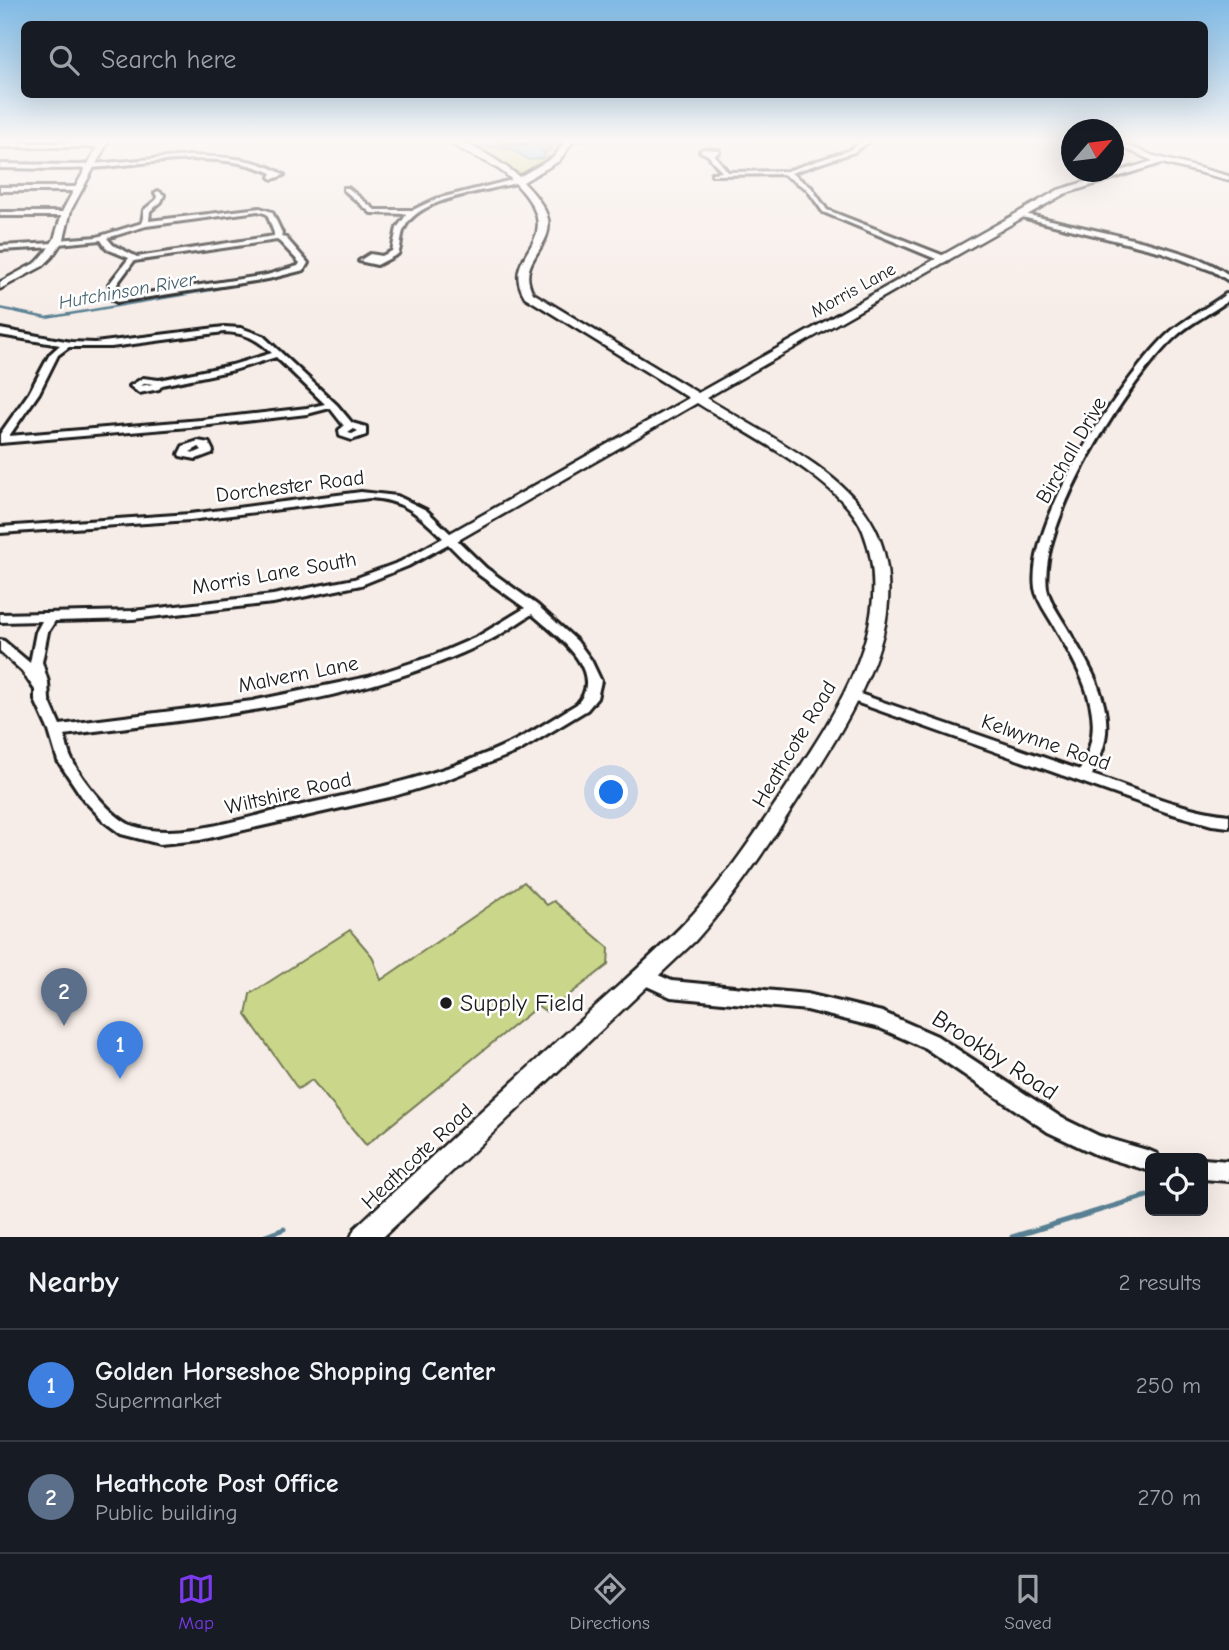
<!DOCTYPE html>
<style>
body{margin:0;font-family:"Comic Neue",sans-serif;background:#242831;color:#f1f3f6}
.controls{position:absolute;right:21px;bottom:21px;display:grid;overflow:hidden;border-radius:10px;box-shadow:0 7px 28px #0002}
.controls button{width:63px;height:63px;display:grid;place-items:center;padding:0;border:0;border-bottom:2px solid #363941;background:#171b24;color:#f1f3f6;font:35px sans-serif}
.compass{position:absolute;left:1061px;top:119px;width:63px;height:63px;border-radius:50%;background:#171b24;box-shadow:0 7px 28px #0002;rotate:62deg}
.you{position:absolute;left:612px;top:793px;width:24px;height:24px;margin:-18px;border:5px solid #fff;border-radius:50%;background:#1a73e8;box-shadow:0 0 0 10px #1a73e833}
.badge{display:grid;place-items:center;width:46px;height:46px;border-radius:50%;background:#7c3aed;color:#fff;font-size:23px;font-weight:700}
.pin{position:absolute;translate:-50% -58px;filter:drop-shadow(0 2px 4px #0008)}
.pin::after{content:'';position:absolute;top:37px;width:24px;height:21px;background:inherit;clip-path:polygon(0 0,100% 0,50% 100%)}
.list{margin:0;padding:0;list-style:none}
h2{display:flex;justify-content:space-between;align-items:center;height:91px;margin:0;padding:0 28px;font-size:30px}
h2 small{font-size:23px;font-weight:400;color:#9ea1a6}
.list li{display:grid;grid-template-columns:46px 1fr auto;gap:21px;align-items:center;box-sizing:border-box;height:112px;padding:0 28px;border-top:2px solid #363941}
.list b{display:block;font-size:26px;white-space:nowrap}
.list p{margin:0;font-size:23px;white-space:nowrap;color:#9ea1a6}
.list em{font-size:23px;font-style:normal;color:#9ea1a6}
.icon{flex:none;width:38px;height:38px;fill:none;stroke:currentColor;stroke-width:2;stroke-linecap:round;stroke-linejoin:round}
.map{position:relative;flex:none;width:1229px;height:1237px;overflow:hidden}
.search{position:absolute;background:#171b24;box-shadow:0 7px 28px #0002;left:21px;right:21px;top:21px;height:77px;display:flex;align-items:center;gap:18px;box-sizing:border-box;padding:0 24px;border-radius:10px;color:#9ea1a6;font-size:26px}
.sheet{height:315px;background:#171b24}
nav{display:flex;justify-content:space-around;align-items:center;box-sizing:border-box;height:98px;border-top:2px solid #363941;background:#171b24;font-size:19px;color:#9ea1a6}
nav a{display:grid;justify-items:center;gap:4px}
nav .on{color:#7c3aed}
.map>svg:first-child{display:block}
</style>
<div class="map">
<svg width="1229" height="1237" viewBox="0 0 1229 1237">
<rect width="100%" height="100%" fill="#f7ede8"/>
<filter id="ink" filterUnits="userSpaceOnUse"><feTurbulence type="fractalNoise" baseFrequency=".0143" numOctaves="2"/><feDisplacementMap in="SourceGraphic" scale="14" xChannelSelector="R" yChannelSelector="G"/><feConvolveMatrix kernelMatrix="1 2 1 2 8 2 1 2 1" color-interpolation-filters="sRGB"/></filter>
<g filter="url(#ink)">
<!-- green -->
<path fill="#cad78b" stroke="#737a54" stroke-width="2" fill-rule="evenodd" d="M456 140 564 142 565 143C556 160 539 166 523 175ZM493 141 507 146 544 145 550 151 541 153 545 154 544 158 529 160 511 149 477 146Z
M524 882 547 905 554 901 609 948 608 965 547 1012 538 1006 366 1145 312 1080 298 1089 246 1015 250 994 350 930 372 956 381 980Z"/>
<!-- water -->
<path fill="#81c3e1" stroke="#598092" stroke-width="2" d="M493 141 507 146 544 145 552 149 542 152 545 154 544 158 529 160 511 149 476 146Z"/>
<g fill="none" stroke-linecap="round" stroke-linejoin="round">
<!-- stream-far2 -->
<path stroke="#598092" stroke-width="2" d="M549 147 593 140"/>
<!-- stream-far1 -->
<path stroke="#598092" stroke-width="2.5" d="M0 308 46 318 217 289"/>
<!-- stream -->
<path stroke="#598092" stroke-width="5" d="M263 1237 284 1229
M1012 1237 1150 1195"/>
<defs>
<path id="minor" d="M505 140H569L566 142H508Z
M864 140H871L854 152 791 173 811 187 827 210 947 257V261H941L823 212 807 189 783 174 712 175V173L722 172 708 155 700 151 703 149 719 150V152L714 155 728 172 787 171 850 150Z
M0 143H102L105 145 102 147H0Z
M189 156C221 157 256 157 284 175L273 179 270 177 272 173C216 148 150 164 91 168 61 170 30 168 0 168V164L80 165Z
M520 178 522 179V181C490 192 422 195 405 227 400 235 402 245 398 254L377 265 359 261 370 254 382 256 392 251 397 228 407 214 371 213 344 190V188H348L375 210H413L436 199Z
M0 187H79L82 189 79 191H0Z
M158 191 164 195 161 202 150 211 149 221 260 208 272 212 282 233 281 237 286 238 308 263 304 270 268 279 117 302 113 300 109 284 129 258 107 249 101 240 58 244 55 247 0 250V246L54 243 57 240 97 237 142 223 144 210 156 200 157 196 155 193ZM258 211 267 214 274 233V236L137 257 113 245 107 238 146 226ZM277 240 280 242 300 263 298 266 267 275 120 297 117 284 134 261Z
M0 212H66L69 214 66 216H0Z
M1020 213C1063 223 1106 232 1148 243 1176 251 1205 258 1229 275V281L1213 271 1162 252 1018 216V214Z
M1226 294H1229V300C1210 314 1189 323 1172 340 1126 385 1038 522 1047 588 1049 600 1059 615 1066 626 1085 659 1113 699 1105 740 1103 752 1097 763 1092 775 1137 790 1182 810 1229 815V827L1212 825 1166 812 847 699 845 696 847 693H857L1080 770C1084 761 1089 751 1091 741 1100 701 1073 659 1054 626 1048 615 1037 601 1035 588 1026 523 1119 383 1165 337 1183 319 1206 309 1226 294Z
M224 327 241 328 263 336 337 405 352 423 366 427V435L352 440 340 436 339 430 344 426 330 408 307 414 201 426 0 443V434L29 393 50 354 60 345 0 335V329L71 342 95 343ZM224 332C245 333 256 338 272 353L232 365 159 380 143 378 130 386 139 393 159 389 162 385 234 370 276 357 325 404 307 408 201 420 9 436 39 393 58 355 69 347H111ZM146 383 153 384 140 386ZM354 429 358 431 352 434 348 433Z
M198 441 209 443 213 451 212 453 196 459 180 456 179 454 183 446ZM199 447 202 450 195 453 190 452Z
M361 492 397 496 426 510 486 568 537 605 577 641 591 660 601 681 597 698 587 710 519 751 440 782 394 796 200 840 160 844 121 834 105 822 84 800 58 761 49 731 35 700V690L22 671 0 651V640L4 641 30 663 36 632 42 621 0 622V614L133 611 273 595 354 579 400 562 443 538C419 515 405 500 370 498L190 520 0 533V527L190 514ZM448 544 478 574 525 608 477 637 433 656 368 677 252 701 60 725 49 700 48 682 42 662 48 632 55 621 133 619 273 603 361 585 408 566ZM532 614C555 634 607 671 577 704 555 717 532 733 508 744 437 777 360 792 284 809 239 819 178 841 133 826 112 818 82 780 72 760 68 753 67 743 64 735 205 717 353 706 482 644 500 636 516 624 532 614Z
M644 969 672 981 807 994 882 1012 937 1036 1062 1118 1099 1136 1150 1151 1157 1154 1159 1158H1150V1171L1097 1155 1048 1132 925 1048 880 1028 807 1010 671 997 638 982 635 977 638 972Z
M1203 1159 1229 1161V1181L1203 1179Z"/>
<path id="tertiary" d="M101 140H109L71 210 64 239 52 257 43 266 0 289V282L37 262 45 253 54 239 63 210Z
M445 140C467 139 503 163 519 177L554 157 566 140H574L559 161 523 182C533 192 545 206 548 219 554 248 515 261 533 293L698 393 1058 190 1153 161 1114 144V140L1154 156 1229 176V180L1162 163 1064 194 706 398C757 430 841 469 871 521 891 554 892 598 883 634 867 694 831 748 798 799 766 849 734 897 695 941L383 1237H351L355 1228C427 1161 499 1094 572 1028 613 990 656 954 694 913 726 877 753 837 780 797 830 722 900 626 863 531 843 481 743 432 697 403L455 542H445L443 539 445 536 689 398 525 297C496 250 575 244 514 182 495 161 467 156 445 140Z"/>
</defs>
<!-- minor casing -->
<use href="#minor" stroke="#1c1c1c" stroke-width="6"/>
<!-- tertiary casing -->
<use href="#tertiary" stroke="#1c1c1c" stroke-width="5"/>
<!-- minor -->
<use href="#minor" fill="#fff" fill-rule="evenodd"/>
<!-- tertiary -->
<use href="#tertiary" fill="#fff" fill-rule="evenodd"/>
</g>
</g>
<!-- sky -->
<linearGradient id="sky" x2="0" y2="1"><stop stop-color="#7fbae5"/><stop offset="0.45" stop-color="#fbf7f5"/><stop offset="1" stop-color="#fbf7f5" stop-opacity="0"/></linearGradient>
<rect width="1229" height="313" fill="url(#sky)"/>
<!-- markers -->
<circle fill="#1c1c1c" stroke="#fff" stroke-width="2.5" cx="446" cy="1003" r="7"/>
<g text-anchor="middle" stroke-width="5" stroke-linejoin="round" paint-order="stroke">
<!-- far-street labels -->
<g font-size="18" fill="#1c1c1c" stroke="#fff">
<text transform="translate(853 290) rotate(-29)" y="6">Morris Lane</text>
</g>
<!-- far-water labels -->
<g font-size="19" font-style="italic" fill="#445f6b" stroke="#fff">
<text transform="translate(127 290) rotate(-10)" y="7">Hutchinson River</text>
</g>
<!-- street labels -->
<g font-size="21" fill="#1c1c1c" stroke="#fff">
<text transform="translate(1071 450) rotate(-60)" y="7">Birchall Drive</text>
<text transform="translate(290 486) rotate(-7)" y="7">Dorchester Road</text>
<text transform="translate(274 573) rotate(-10)" y="7">Morris Lane South</text>
<text transform="translate(298 674) rotate(-11)" y="7">Malvern Lane</text>
<text transform="translate(1046 742) rotate(19)" y="7">Kelwynne Road</text>
<text transform="translate(794 744) rotate(-59)" y="7">Heathcote Road</text>
<text transform="translate(288 793) rotate(-13)" y="7">Wiltshire Road</text>
<text transform="translate(417 1156) rotate(-43)" y="7">Heathcote Road</text>
</g>
<!-- near-poi labels -->
<g font-size="24" fill="#1c1c1c" stroke="#fff" text-anchor="start">
<text x="460" y="1011">Supply Field</text>
</g>
<!-- near-street labels -->
<g font-size="24" fill="#1c1c1c" stroke="#fff">
<text transform="translate(995 1055) rotate(33)" y="8">Brookby Road</text>
</g>
</g>
</svg>
<div class="controls">
<button><svg class="icon" aria-label="locate" viewBox="0 0 24 24"><circle cx="12" cy="12" r="6"/><path d="M12 2v4M12 18v4M2 12h4M18 12h4"/></svg></button>
</div>
<svg class="compass" viewBox="-18 -18 36 36"><path d="M0-13l5 13h-10z" fill="#e53935"/><path d="M0 13l5-13h-10z" fill="#9ea1a6"/></svg>
<div class="you"></div>
<div class="pin badge" style="left:120px;top:1079px;background:#3f7fe0">1</div>
<div class="pin badge" style="left:64px;top:1026px;background:#5c6f8a">2</div>
<div class="search"><svg class="icon" aria-label="search" viewBox="0 0 24 24"><circle cx="10" cy="10" r="6"/><path d="M15 15l6 6"/></svg>Search here</div>
</div>
<section class="sheet">
<h2>Nearby<small>2 results</small></h2>
<ul class="list">
<li><span class="badge" style="background:#3f7fe0">1</span><div><b>Golden Horseshoe Shopping Center</b><p>Supermarket</p></div><em>250 m</em></li>
<li><span class="badge" style="background:#5c6f8a">2</span><div><b>Heathcote Post Office</b><p>Public building</p></div><em>270 m</em></li>
</ul>
</section>
<nav>
<a class="on"><svg class="icon" aria-label="map" viewBox="0 0 24 24"><path d="M3 6l6-2 6 2 6-2v14l-6 2-6-2-6 2zM9 4v14M15 6v14"/></svg>Map</a>
<a><svg class="icon" aria-label="directions" viewBox="0 0 24 24"><path d="M12 3l9 9-9 9-9-9zM9 14v-3h6M13 9l2 2-2 2"/></svg>Directions</a>
<a><svg class="icon" aria-label="saved" viewBox="0 0 24 24"><path d="M7 4h10v16l-5-4-5 4z"/></svg>Saved</a>
</nav>
